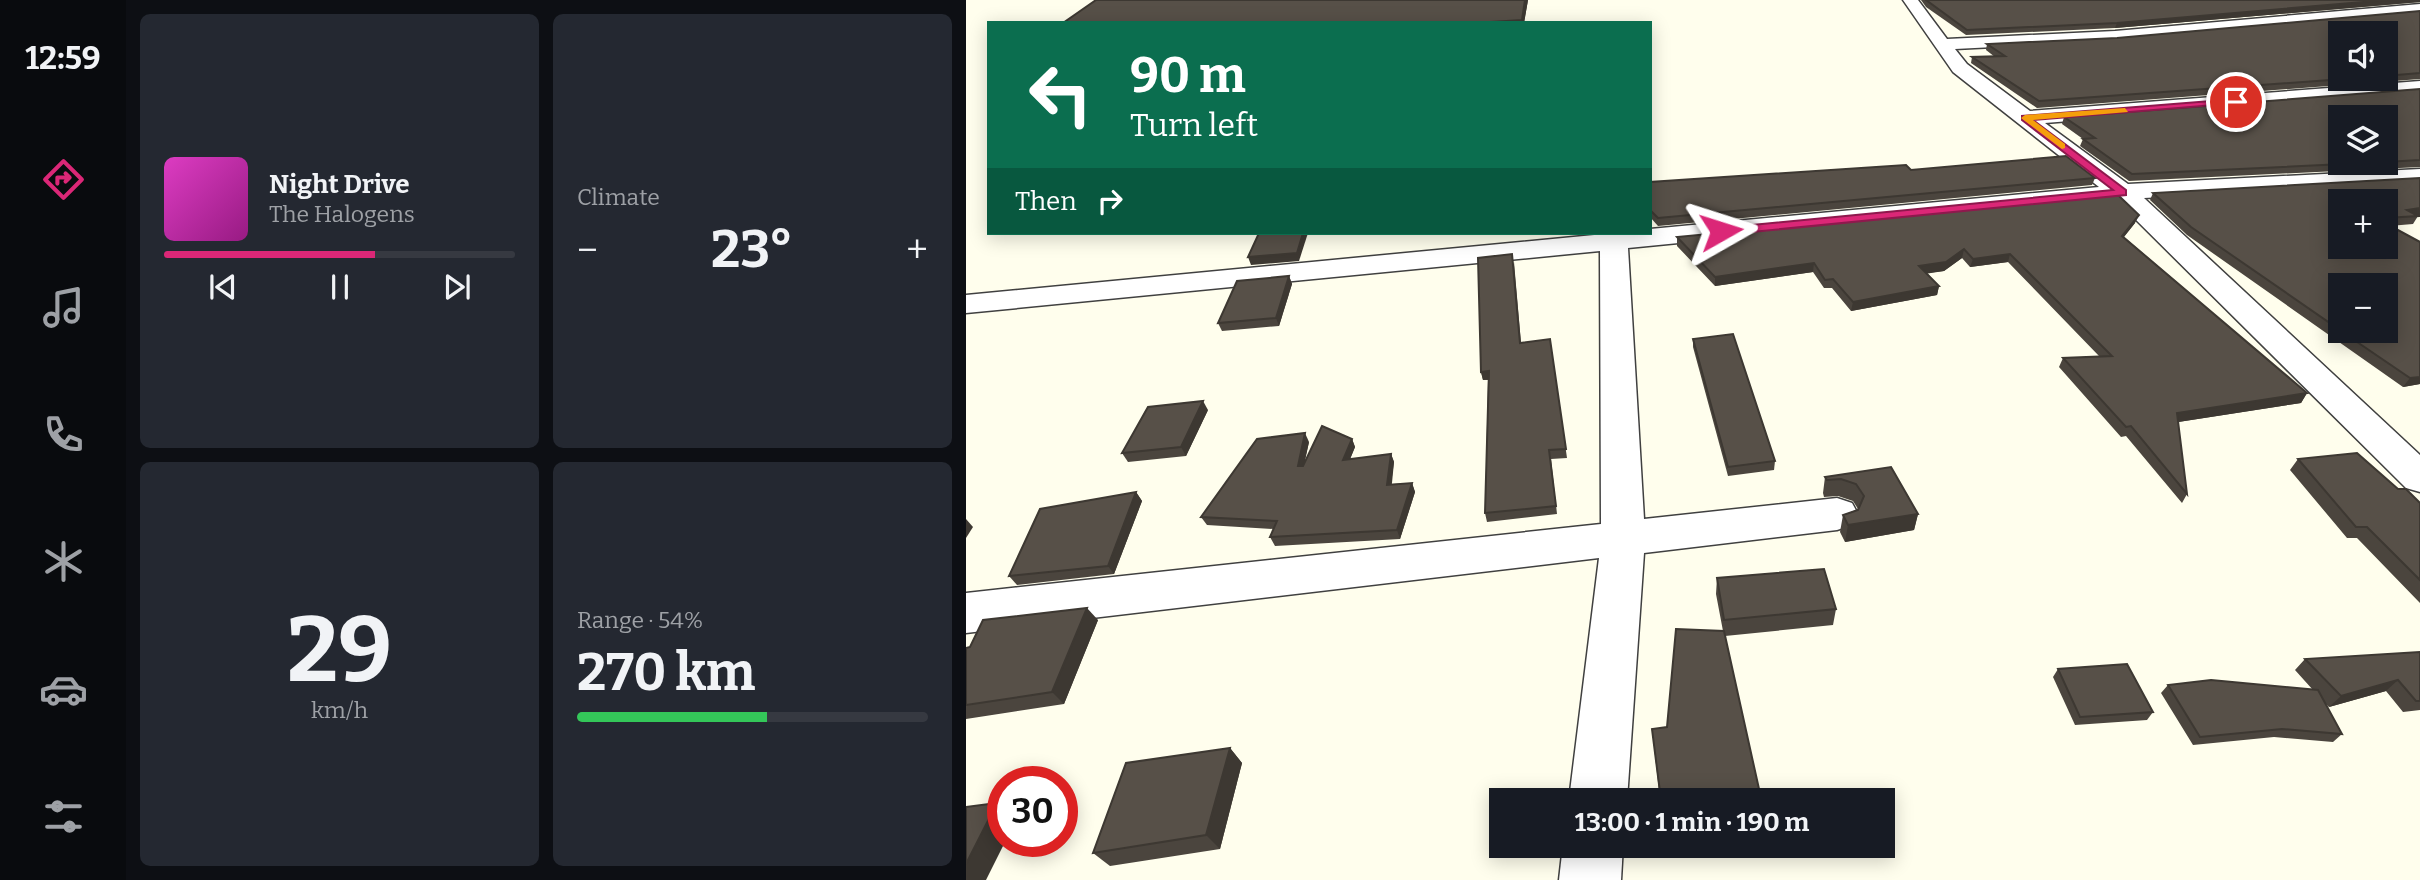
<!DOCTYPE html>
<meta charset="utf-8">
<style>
:root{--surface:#171b24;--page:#242831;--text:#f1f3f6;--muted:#9ea1a6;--line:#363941;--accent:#db2777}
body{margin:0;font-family:Bitter,serif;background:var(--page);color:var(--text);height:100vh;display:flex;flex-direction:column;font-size:26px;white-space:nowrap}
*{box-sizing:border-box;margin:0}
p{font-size:23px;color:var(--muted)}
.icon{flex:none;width:38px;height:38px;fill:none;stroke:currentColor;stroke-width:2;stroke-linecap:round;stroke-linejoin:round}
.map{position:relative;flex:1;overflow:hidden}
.drawer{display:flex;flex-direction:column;gap:14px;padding:14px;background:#0d0f14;width:840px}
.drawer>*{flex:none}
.banner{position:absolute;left:21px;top:21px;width:665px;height:214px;border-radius:0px;box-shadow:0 4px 18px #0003;background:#0b6e4f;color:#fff;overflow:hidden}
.tools{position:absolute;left:1362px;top:21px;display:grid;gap:14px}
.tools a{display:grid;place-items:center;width:70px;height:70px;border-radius:0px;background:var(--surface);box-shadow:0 4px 18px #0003;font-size:35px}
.speed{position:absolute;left:21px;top:766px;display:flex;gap:14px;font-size:35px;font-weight:700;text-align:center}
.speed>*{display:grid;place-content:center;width:91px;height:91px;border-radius:50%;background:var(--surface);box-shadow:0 4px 18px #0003;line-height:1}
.speed .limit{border:10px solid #d22;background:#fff;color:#111}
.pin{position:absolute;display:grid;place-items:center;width:60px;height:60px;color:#fff;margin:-30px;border:4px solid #fff;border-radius:50%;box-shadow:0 2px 7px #0007}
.me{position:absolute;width:77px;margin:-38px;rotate:84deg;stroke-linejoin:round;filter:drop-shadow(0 0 5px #0008)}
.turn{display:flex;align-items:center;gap:24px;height:147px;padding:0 28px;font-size:32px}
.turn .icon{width:91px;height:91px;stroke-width:2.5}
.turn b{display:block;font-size:49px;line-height:60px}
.then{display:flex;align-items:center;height:66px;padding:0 28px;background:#0003;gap:14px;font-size:26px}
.big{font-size:52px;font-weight:700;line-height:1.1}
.drawer .tile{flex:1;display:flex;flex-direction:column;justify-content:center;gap:10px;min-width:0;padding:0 24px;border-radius:10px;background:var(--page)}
.drawer .dial{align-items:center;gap:0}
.dial b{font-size:91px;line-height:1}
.song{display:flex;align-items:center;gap:21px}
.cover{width:84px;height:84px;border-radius:10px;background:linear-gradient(135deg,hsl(310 70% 55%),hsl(310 70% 35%))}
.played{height:7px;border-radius:4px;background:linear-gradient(90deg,var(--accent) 60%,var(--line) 60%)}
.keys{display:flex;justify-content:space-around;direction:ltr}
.heat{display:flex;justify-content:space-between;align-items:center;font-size:38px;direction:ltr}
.charge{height:10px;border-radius:5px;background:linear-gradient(90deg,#34c759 54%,var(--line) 0)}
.drawer .tiles{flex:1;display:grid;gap:14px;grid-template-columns:repeat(2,1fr)}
.trip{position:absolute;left:523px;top:788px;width:406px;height:70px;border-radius:0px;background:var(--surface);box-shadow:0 4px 18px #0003;font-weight:700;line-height:70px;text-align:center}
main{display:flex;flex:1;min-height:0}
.dock{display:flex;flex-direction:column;width:126px;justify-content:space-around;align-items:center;background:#090b0e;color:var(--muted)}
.dock .icon{width:49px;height:49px}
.dock .selected{color:var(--accent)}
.dock b{font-size:32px;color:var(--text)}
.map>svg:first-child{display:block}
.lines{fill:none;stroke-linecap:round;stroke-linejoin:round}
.minor-casing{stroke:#404040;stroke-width:3}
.minor{fill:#fff;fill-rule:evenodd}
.wall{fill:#4b453e;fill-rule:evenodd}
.shaded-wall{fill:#3d3832}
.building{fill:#575048;stroke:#3d3832;stroke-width:2}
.route{fill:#db2777;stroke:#8e194d;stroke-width:2}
.slow{fill:#f59e0b}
</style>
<main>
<nav class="dock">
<b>12:59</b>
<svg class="icon selected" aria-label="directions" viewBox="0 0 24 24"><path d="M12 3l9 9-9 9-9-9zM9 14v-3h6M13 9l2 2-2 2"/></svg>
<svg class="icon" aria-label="music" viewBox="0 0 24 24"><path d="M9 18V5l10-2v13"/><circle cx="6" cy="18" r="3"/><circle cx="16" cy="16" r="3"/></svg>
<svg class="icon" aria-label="phone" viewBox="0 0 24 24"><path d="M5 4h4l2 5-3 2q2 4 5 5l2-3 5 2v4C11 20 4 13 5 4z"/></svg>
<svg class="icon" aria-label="climate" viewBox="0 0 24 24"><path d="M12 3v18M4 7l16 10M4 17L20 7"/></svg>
<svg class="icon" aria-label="car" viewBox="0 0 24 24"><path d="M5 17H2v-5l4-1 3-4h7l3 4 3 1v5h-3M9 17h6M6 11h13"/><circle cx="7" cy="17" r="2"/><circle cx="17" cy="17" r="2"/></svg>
<svg class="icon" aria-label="filters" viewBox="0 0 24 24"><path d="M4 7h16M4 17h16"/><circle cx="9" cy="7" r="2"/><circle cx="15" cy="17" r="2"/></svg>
</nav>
<section class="drawer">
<div class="tiles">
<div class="tile">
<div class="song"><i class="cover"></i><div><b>Night Drive</b><p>The Halogens</p></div></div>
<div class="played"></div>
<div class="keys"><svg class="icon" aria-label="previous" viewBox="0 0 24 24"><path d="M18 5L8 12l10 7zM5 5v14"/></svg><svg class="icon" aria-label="pause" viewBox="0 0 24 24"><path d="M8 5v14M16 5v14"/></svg><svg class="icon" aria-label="next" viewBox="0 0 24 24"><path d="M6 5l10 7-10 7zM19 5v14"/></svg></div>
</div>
<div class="tile"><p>Climate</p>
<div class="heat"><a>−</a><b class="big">23°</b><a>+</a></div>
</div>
<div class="tile dial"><b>29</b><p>km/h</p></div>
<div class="tile"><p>Range · 54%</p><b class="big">270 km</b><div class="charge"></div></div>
</div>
</section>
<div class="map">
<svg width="1454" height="880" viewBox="0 0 1454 880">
<rect width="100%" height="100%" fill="#fffeed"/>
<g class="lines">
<defs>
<g id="minor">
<path d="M 937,0 L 952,0 L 981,39 L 1149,31 L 1454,4 L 1454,14 L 1149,41 L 989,49 L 1001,64 L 1064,111 L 1454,81 L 1454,93 L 1079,123 L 1162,184 L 1454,169 L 1454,183 L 1178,198 L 1454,455 L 1454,492 L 1440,488 L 1150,200 L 662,248 L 678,519 L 871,498 L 886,503 L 892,514 L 886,525 L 871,530 L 678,553 L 661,800 L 603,800 L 633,558 L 0,633 L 0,593 L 635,524 L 634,251 L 0,313 L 0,295 L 649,233 L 684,233 L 684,229 L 1133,187 L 987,72 Z"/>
<path d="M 597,845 L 657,845 L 655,880 L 593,880 Z"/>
</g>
</defs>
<use href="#minor" class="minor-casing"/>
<use href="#minor" class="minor"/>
</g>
<g class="wall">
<path d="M 130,0 L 562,0 L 558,23 L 97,23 Z"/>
<path d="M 955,0 L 1454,0 L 1454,2 L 1149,28 L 1000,35 L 960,7 Z"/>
<path d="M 1454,11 L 1454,79 L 1071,108 L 1005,63 L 1006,57 L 1029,57 L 1020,50 L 1021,44 L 1151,38 ZM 1419,33 L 1419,79 L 1374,79 Z"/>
<path d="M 1454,89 L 1454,167 L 1163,181 L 1114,146 L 1117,139 L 1096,124 L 1098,117 ZM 1419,117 L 1419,163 L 1374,163 Z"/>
<path d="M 945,170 L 1129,178 L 1126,185 L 692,226 L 684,217 L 684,182 Z"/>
<path d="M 1454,178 L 1454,216 L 1452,216 L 1447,224 L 1423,226 L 1454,242 L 1454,384 L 1437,387 L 1221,235 L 1184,200 L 1187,193 ZM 1374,201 L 1419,201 L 1419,247 L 1374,247 ZM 1374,285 L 1419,285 L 1419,331 L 1374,331 Z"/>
<path d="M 1169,223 L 1158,237 L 1341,393 L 1335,403 L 1212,422 L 1221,494 L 1216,503 L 1160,436 L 1155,437 L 1093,367 L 1097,358 L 1133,356 L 1042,262 L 1004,267 L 996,258 L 978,271 L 961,273 L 973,286 L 971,295 L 885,311 L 866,288 L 858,288 L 847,272 L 749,286 L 711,246 L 711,237 Z"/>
<path d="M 548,262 L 555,343 L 584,339 L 601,458 L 585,459 L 591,514 L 521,522 L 519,513 L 522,380 L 517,380 L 515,372 Z"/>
<path d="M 323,276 L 326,284 L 313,326 L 256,331 L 252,323 Z"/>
<path d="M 727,339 L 809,461 L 808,470 L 762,476 L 727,347 Z"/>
<path d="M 242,410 L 220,456 L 162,462 L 156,453 Z"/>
<path d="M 386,439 L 389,447 L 384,459 L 425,454 L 428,462 L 425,484 L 446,483 L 449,492 L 434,539 L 309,546 L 304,537 L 308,529 L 241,525 L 235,517 L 343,442 L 338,463 Z"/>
<path d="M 1332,459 L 1432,489 L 1454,503 L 1454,603 L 1391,538 L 1381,538 L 1324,470 Z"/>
<path d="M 925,467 L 952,514 L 948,530 L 879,542 L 874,532 L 877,515 L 892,509 L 887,501 L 872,496 L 858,497 L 857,493 L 859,477 Z"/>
<path d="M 170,492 L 176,501 L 148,574 L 51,585 L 43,576 Z"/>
<path d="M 751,578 L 870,609 L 867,625 L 759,636 L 795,800 L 694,800 L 686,729 L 701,727 L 757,631 L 750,594 Z"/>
<path d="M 132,620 L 98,704 L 0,719 L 0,648 Z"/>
<path d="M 1454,652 L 1454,710 L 1437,712 L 1420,691 L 1363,707 L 1358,702 L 1376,734 L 1367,742 L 1308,737 L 1227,745 L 1195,693 L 1202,685 L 1347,690 L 1329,670 L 1339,659 Z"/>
<path d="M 1092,669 L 1187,712 L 1181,720 L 1109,725 L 1087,677 Z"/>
<path d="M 264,748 L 276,763 L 254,849 L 144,866 L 127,853 Z"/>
</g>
<g class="shaded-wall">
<path d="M 559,0 L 562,0 L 558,23 L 556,23 Z"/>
<path d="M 1421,0 L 1454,0 L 1454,2 L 1149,28 L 1151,23 Z"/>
<path d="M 1454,208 L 1454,216 L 1436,217 L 1441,210 Z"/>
<path d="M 1173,215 L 1169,223 L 1152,244 L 1156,236 Z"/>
<path d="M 337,233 L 342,233 L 333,261 L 285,265 L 282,257 Z"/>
<path d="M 998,249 L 996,258 L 978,271 L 952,275 L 953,266 Z"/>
<path d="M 1044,254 L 1042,262 L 1004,267 L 1007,259 Z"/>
<path d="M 848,263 L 847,272 L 749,286 L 749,277 Z"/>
<path d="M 323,276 L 326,284 L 313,326 L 310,318 Z"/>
<path d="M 973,286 L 971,295 L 885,311 L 887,302 Z"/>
<path d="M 523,371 L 524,379 L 517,380 L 515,372 Z"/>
<path d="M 1454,377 L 1454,384 L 1437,387 L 1444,378 Z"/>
<path d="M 1341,393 L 1335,403 L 1206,423 L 1211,413 Z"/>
<path d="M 237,401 L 242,410 L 220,456 L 215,447 Z"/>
<path d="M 339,433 L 343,442 L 336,475 L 332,466 Z"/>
<path d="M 386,439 L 389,447 L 380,469 L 377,460 Z"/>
<path d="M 425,454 L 428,462 L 425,493 L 421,485 Z"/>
<path d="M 446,483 L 449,492 L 434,539 L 431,530 Z"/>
<path d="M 170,492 L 176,501 L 148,574 L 142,566 Z"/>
<path d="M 952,514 L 948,530 L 879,542 L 882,525 Z"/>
<path d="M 0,519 L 7,527 L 0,538 Z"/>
<path d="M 121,608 L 132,620 L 98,704 L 86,692 Z"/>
<path d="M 1432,680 L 1420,691 L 1363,707 L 1375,696 Z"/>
<path d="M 264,748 L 276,763 L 254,849 L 240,835 Z"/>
<path d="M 31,803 L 37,807 L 37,842 L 39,842 L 20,880 L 0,880 L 0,864 Z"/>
</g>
<g class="building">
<path d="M 130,0 L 559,0 L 556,20 L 509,23 L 97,23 Z"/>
<path d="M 960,0 L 1421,0 L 1151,23 L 1001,30 Z"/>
<path d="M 1454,11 L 1454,73 L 1419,76 L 1419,33 L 1374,33 L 1374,79 L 1378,79 L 1073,101 L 1006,57 L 1039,56 L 1021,44 L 1151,38 Z"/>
<path d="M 1454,89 L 1454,160 L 1419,162 L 1419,117 L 1374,117 L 1374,163 L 1399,163 L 1166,174 L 1117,139 L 1129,138 L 1098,117 Z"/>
<path d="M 1100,156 L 1129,178 L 692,218 L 684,210 L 684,182 L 940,165 L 945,170 Z"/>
<path d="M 1454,178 L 1454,208 L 1441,210 L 1452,216 L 1419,218 L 1419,201 L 1374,201 L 1374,247 L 1419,247 L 1419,223 L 1454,242 L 1454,377 L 1444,378 L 1375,331 L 1419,331 L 1419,285 L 1374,285 L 1374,330 L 1225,227 L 1187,193 Z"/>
<path d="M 1152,195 L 1173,215 L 1156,236 L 1341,393 L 1211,413 L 1221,494 L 1165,426 L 1160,427 L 1097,358 L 1146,356 L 1044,254 L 1007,259 L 998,249 L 980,262 L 953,266 L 973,286 L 887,302 L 867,279 L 859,280 L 848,263 L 749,277 L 711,237 Z"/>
<path d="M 293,233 L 337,233 L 331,253 L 282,257 Z"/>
<path d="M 546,254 L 554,343 L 584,339 L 600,449 L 583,450 L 590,506 L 519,513 L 523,371 L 515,372 L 512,258 Z"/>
<path d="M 323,276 L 310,318 L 252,323 L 271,281 Z"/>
<path d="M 767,334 L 809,461 L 762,467 L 727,339 Z"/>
<path d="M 237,401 L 215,447 L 156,453 L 182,407 Z"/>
<path d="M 356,426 L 386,439 L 377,460 L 425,454 L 421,485 L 446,483 L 431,530 L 304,537 L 311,521 L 235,517 L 291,439 L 339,433 L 332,466 L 337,466 Z"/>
<path d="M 1391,453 L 1432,489 L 1440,489 L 1454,503 L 1454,580 L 1401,527 L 1390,527 L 1332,459 Z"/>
<path d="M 925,467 L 952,514 L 882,525 L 877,515 L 892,510 L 898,496 L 890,484 L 875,479 L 861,480 L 859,477 Z"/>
<path d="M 170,492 L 142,566 L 43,576 L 74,509 Z"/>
<path d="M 858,569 L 870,609 L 758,620 L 751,578 Z"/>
<path d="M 121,608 L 86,692 L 0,705 L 0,648 L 4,647 L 17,620 Z"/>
<path d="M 710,629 L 758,631 L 795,798 L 784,800 L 695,800 L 686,729 L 701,727 Z"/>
<path d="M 1454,652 L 1454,701 L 1450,701 L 1432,680 L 1375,696 L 1339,659 Z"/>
<path d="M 1161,664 L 1187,712 L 1114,717 L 1092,669 Z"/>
<path d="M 1245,680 L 1352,690 L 1376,734 L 1316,729 L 1234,737 L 1202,685 Z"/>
<path d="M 264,748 L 240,835 L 127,853 L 160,763 Z"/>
<path d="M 31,803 L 0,864 L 0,807 Z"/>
</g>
<path class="route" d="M 1270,99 L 1273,103 L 1067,120 L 1160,190 L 1160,195 L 755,235 L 749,231 L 755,228 L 1147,190 L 1056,120 L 1056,116 Z"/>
<path class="slow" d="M 1159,108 L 1162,112 L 1067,120 L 1099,144 L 1099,148 L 1096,149 L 1055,118 L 1059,115 Z"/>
</svg>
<div class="tools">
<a><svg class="icon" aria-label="sound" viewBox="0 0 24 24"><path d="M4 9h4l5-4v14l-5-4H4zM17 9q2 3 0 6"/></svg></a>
<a><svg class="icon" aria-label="layers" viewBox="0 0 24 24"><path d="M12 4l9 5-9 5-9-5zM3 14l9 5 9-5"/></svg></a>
<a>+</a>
<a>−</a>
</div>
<div class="speed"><div class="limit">30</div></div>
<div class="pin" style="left:1270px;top:102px;background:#d93025"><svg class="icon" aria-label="arrive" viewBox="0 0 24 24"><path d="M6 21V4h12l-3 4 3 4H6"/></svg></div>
<svg class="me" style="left:755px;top:231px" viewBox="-20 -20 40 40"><path d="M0-17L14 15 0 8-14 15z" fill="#db2777" stroke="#fff" stroke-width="4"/></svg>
<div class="trip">13:00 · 1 min · 190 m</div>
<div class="banner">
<div class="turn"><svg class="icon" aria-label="left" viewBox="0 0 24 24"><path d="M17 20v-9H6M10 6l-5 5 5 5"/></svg><div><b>90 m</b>Turn left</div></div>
<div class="then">Then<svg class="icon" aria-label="right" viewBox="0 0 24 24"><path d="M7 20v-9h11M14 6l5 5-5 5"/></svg></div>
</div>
</div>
</main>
